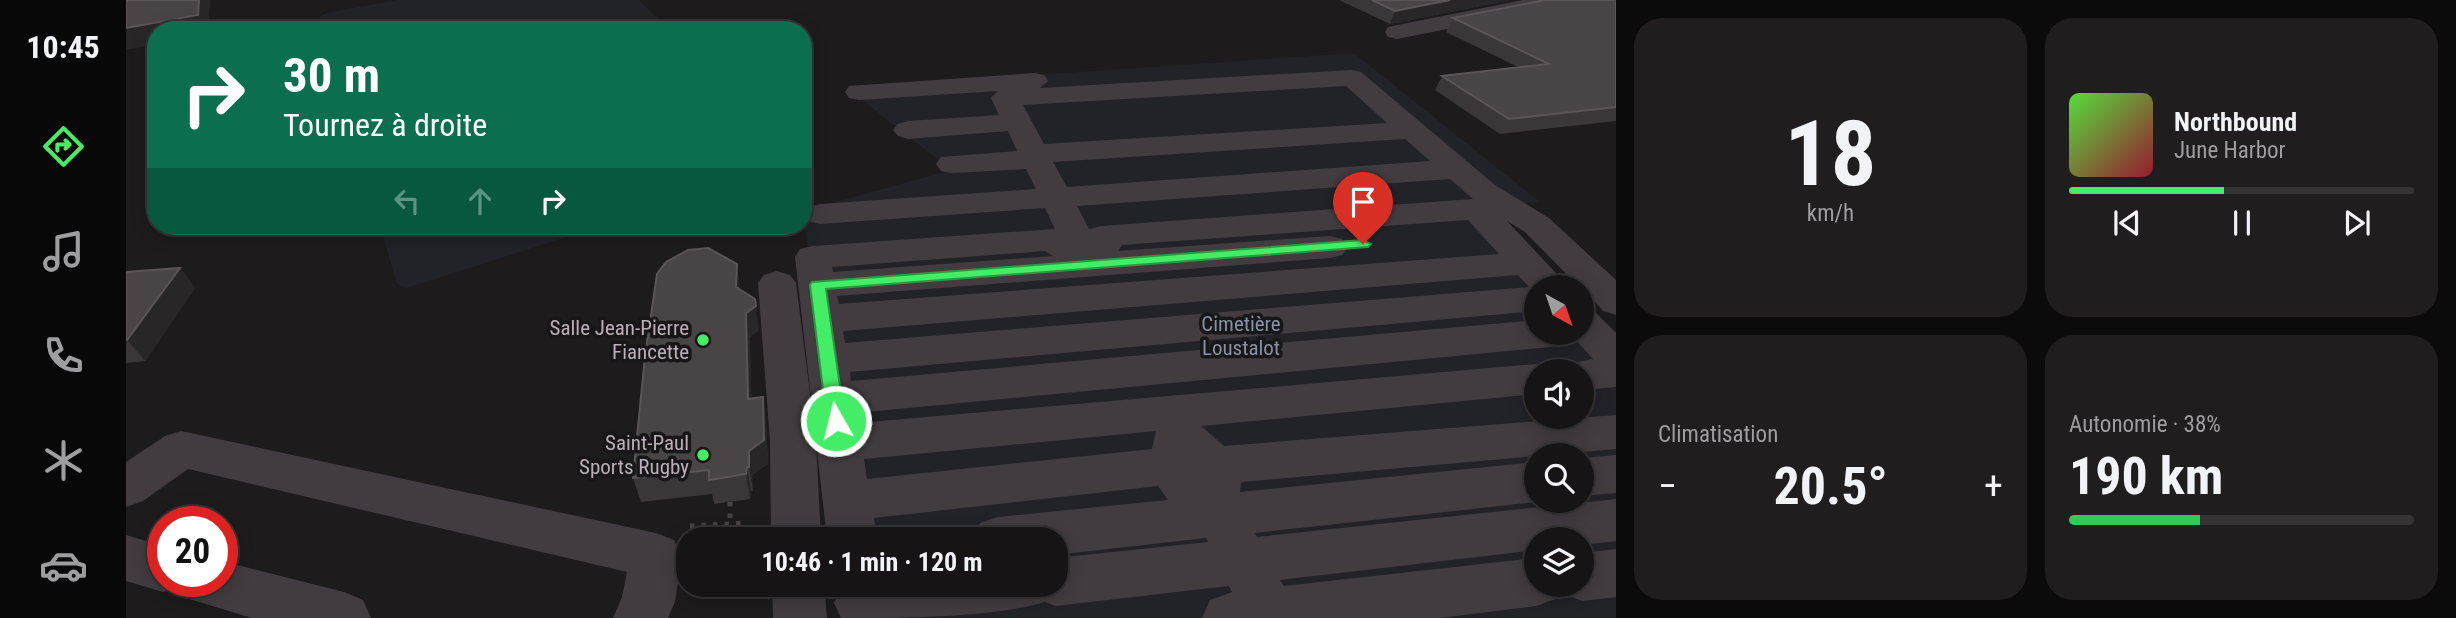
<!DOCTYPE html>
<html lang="fr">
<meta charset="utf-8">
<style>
:root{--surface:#161415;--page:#1f1d1e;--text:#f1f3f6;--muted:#9e9ea0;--line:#353334;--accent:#43ed65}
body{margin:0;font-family:"Roboto Condensed",sans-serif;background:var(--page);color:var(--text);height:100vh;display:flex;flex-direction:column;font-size:26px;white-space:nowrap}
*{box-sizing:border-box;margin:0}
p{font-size:23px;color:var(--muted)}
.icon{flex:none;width:38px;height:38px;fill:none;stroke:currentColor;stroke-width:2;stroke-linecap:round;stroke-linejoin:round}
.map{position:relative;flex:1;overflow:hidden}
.side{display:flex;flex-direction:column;gap:18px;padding:18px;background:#0c0b0c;width:840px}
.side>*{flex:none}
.banner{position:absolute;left:21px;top:21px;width:665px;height:214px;border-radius:28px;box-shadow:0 4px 18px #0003,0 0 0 2px var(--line);background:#0b6e4f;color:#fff;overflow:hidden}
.needle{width:46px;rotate:140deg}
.tools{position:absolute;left:1398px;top:275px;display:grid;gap:14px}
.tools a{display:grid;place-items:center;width:70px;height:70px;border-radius:50%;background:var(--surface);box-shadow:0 4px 18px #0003,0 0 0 2px var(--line);font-size:35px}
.speed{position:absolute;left:21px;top:506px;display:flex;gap:14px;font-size:35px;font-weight:700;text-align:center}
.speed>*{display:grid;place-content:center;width:91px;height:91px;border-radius:50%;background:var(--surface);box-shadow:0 4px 18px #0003,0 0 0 2px var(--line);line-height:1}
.speed .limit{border:10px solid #d22;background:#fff;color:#111}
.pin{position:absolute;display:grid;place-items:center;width:60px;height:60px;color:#fff;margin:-72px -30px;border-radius:50% 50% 50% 0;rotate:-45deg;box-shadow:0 0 7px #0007}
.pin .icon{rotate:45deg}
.me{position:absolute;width:77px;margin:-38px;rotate:352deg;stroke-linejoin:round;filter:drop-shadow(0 0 5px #0008)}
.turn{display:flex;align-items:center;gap:24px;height:147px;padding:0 21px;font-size:32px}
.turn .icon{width:91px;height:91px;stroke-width:2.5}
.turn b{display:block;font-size:49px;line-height:60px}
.lanes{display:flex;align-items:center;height:66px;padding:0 21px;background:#0003;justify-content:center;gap:35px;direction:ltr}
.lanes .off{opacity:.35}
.big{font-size:52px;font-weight:700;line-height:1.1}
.side .tile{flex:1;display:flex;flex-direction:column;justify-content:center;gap:10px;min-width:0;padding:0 24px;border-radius:28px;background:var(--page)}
.side .dial{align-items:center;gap:0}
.dial b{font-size:91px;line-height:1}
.song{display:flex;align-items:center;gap:21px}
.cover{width:84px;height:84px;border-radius:10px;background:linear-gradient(135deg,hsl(110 70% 55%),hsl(350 70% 35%))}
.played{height:7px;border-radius:4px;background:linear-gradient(90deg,var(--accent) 45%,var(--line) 45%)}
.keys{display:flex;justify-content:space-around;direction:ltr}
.heat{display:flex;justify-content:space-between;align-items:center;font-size:38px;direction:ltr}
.charge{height:10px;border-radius:5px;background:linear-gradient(90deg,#34c759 38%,var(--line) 0)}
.side .tiles{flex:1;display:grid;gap:18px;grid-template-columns:repeat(2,1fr)}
.trip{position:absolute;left:550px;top:527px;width:392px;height:70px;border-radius:28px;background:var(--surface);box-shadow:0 4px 18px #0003,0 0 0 2px var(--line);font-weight:700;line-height:70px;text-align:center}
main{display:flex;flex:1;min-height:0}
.tabs{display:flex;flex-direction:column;width:126px;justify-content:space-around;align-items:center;background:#090808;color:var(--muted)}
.tabs .icon{width:49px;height:49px}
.tabs .current{color:var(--accent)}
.tabs b{font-size:32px;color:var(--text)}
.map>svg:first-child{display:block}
.green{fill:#212328;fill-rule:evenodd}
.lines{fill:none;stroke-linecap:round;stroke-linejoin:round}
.path{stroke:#494247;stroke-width:5;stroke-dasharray:4.5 7;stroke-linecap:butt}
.minor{fill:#423c40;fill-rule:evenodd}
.wall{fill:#3b3739}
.shaded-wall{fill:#292627}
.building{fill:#494446;stroke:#5b5458;stroke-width:2}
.route{fill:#43ed65;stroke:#2c9a42;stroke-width:2}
.poi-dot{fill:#43ed65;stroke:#181617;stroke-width:2.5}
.labels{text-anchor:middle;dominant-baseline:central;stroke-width:7;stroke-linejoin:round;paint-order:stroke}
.park-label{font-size:21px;fill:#8693a6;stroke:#181617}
.poi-label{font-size:21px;fill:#bcaeb9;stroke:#181617;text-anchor:end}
</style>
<main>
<nav class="tabs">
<b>10:45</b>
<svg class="icon current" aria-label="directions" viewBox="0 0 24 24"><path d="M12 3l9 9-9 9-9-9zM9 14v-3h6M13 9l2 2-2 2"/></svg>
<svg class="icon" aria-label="music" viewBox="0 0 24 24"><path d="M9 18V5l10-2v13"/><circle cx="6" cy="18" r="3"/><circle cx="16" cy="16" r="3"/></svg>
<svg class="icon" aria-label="phone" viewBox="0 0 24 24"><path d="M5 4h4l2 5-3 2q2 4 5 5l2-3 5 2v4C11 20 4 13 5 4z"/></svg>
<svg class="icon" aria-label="climate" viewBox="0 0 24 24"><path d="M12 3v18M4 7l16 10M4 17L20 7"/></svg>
<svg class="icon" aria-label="car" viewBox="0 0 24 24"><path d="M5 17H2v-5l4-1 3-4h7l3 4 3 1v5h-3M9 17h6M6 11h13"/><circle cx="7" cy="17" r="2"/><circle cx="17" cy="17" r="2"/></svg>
</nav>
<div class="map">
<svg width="1490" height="618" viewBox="0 0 1490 618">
<rect width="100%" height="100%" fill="#1d1b1c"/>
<g class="green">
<path d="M 271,0 L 513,0 L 544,30 L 197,30 L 193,17 L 200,13 Z"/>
<path d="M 1228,53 L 1414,202 L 1356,204 L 1410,287 L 1410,332 L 1456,332 L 1490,350 L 1490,618 L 729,618 L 725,585 L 929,584 L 929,539 L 719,539 L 677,211 L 825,170 L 721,88 ZM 1410,371 L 1456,371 L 1456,416 L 1410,416 ZM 1410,455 L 1456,455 L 1456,500 L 1410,500 ZM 1410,539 L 1456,539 L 1456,584 L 1410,584 Z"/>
<path d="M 254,226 L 475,226 L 281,288 L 271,284 Z"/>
</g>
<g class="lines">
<g class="path">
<path d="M 604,502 L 604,526"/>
<path d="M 564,526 L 621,523"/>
</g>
<g class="minor">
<path d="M 1397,0 L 1442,0 L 1439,5 L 1431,7 L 1271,39 L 1262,37 L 1259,32 L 1262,27 L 1271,25 Z"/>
<path d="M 1226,70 L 1235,72 L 1369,185 L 1423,218 L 1490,280 L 1490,315 L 1477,311 L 1456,287 L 1453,287 L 1399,232 L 1381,221 L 1443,287 L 1410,287 L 1410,311 L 724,372 L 725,381 L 1410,320 L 1410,332 L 1456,332 L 1456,309 L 1470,313 L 1490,333 L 1490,387 L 1456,390 L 1456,371 L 1437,371 L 1441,364 L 1467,359 L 1450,340 L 1435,346 L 730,413 L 732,423 L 1410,364 L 1427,371 L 1410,371 L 1410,394 L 1075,426 L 1098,446 L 1490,415 L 1490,449 L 1115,482 L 1114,492 L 1410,462 L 1410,500 L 1413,500 L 1410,502 L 1129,533 L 1131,537 L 1490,499 L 1490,541 L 1456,545 L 1456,539 L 1410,539 L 1410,550 L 1154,580 L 1158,586 L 1410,558 L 1410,584 L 1456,584 L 1456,553 L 1490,549 L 1490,597 L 1456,601 L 1438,594 L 1434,587 L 1429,599 L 1410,606 L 1313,618 L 1076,618 L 1084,600 L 1106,592 L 1103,586 L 929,606 L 919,602 C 864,618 775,618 715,618 L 708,603 L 718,584 L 929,584 L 929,558 L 1082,542 L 1080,538 L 929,555 L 929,539 L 847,539 L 854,523 L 872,517 L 1042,500 L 1032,486 L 748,518 L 751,539 L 701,539 L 669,257 L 674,249 L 687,246 L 929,229 L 919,208 L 694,224 L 682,221 L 677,214 L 682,207 L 694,204 L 910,189 L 900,169 L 826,173 L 815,171 L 810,164 L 815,157 L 891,151 L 882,131 L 782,139 L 772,136 L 767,130 L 772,124 L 782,121 L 873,115 L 865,98 L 872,91 L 733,100 L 723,98 L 719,92 L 723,86 L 909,73 L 918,75 L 922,81 L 914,88 ZM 1220,86 L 1261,123 L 918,144 L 897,105 ZM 1279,139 L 1304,161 L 941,187 L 927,162 ZM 1324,179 L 1347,199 L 975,226 L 963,229 L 951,206 ZM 1342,220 L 1373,254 L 713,304 L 711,296 L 1204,258 L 1216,255 L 1222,247 L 1216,239 L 1204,236 L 992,251 L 996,245 ZM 919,251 L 927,256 L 707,272 L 706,267 ZM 1392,275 L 1403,287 L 719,343 L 717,331 ZM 1030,431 L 1026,449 L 741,479 L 738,459 Z"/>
<path d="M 651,271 L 664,275 L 670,283 L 690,441 L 695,539 L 645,539 L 644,441 L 632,283 L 638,275 Z"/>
<path d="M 55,431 L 530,533 L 548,540 L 556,556 L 549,602 L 542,618 L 487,618 L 496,597 L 501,572 L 62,469 L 17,501 L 0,507 L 0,462 L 39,436 Z"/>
<path d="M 1490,455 L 1490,493 L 1456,496 L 1456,458 Z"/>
<path d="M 0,535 L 37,546 L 37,581 L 96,581 L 96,561 L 218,592 L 237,600 L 245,618 L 126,618 L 60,598 L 55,586 L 37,592 L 0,581 Z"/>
<path d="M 646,584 L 698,584 L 701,618 L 647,618 Z"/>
</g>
</g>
<g class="wall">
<path d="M 1213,0 L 1384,0 L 1264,24 Z"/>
<path d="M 1490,0 L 1490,121 L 1374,134 L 1309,90 L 1316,76 L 1392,67 L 1320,32 L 1327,18 Z"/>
<path d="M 54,268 L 69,288 L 19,361 L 0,363 L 0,272 Z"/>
<path d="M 614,289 L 633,330 L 624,337 L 625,399 L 637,397 L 640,422 L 642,464 L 626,475 L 627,491 L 625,491 L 624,499 L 588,504 L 586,494 L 515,502 L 507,478 Z"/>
</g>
<g class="shaded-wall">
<path d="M 73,0 L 84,0 L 82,30 L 30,30 L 30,44 L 0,50 L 0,28 Z"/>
<path d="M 1324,0 L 1384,0 L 1264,24 L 1269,11 Z"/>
<path d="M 611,264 L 614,288 L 614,311 L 610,287 Z"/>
<path d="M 54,268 L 69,288 L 19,361 L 1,340 Z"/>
<path d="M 629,299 L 633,330 L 624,337 L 626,424 L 622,399 L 620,313 Z"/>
<path d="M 637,397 L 640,422 L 642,464 L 626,475 L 627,491 L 623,467 L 623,451 Z"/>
<path d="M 621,467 L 625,491 L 624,499 L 620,474 Z"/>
</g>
<g class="building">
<path d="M 3,0 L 73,0 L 72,15 L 0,28 L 0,1 Z"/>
<path d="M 1246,0 L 1324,0 L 1269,11 Z"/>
<path d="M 1419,0 L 1490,0 L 1490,107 L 1383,119 L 1316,76 L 1423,64 L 1327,18 Z"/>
<path d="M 582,248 L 611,264 L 610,287 L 629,299 L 630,306 L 620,313 L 622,399 L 637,397 L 638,440 L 623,451 L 623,467 L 621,467 L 620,474 L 583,480 L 583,470 L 507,478 L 519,356 L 531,274 L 540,262 L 562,250 Z"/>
<path d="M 54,268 L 1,340 L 0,340 L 0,272 Z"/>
</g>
<path class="route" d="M 1237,240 L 1245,244 L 1242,247 L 700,289 L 719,421 L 716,426 L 703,426 L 701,421 L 684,285 L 686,282 Z"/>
<g class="poi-dot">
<circle cx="577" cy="340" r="7"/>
<circle cx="577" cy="455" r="7"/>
</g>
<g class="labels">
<g class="park-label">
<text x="1115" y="324">Cimetière<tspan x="1115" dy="24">Loustalot</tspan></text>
</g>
<g class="poi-label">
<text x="563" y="328">Salle Jean-Pierre<tspan x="563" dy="24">Fiancette</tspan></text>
<text x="563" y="443">Saint-Paul<tspan x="563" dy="24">Sports Rugby</tspan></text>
</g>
</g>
</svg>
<div class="tools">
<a><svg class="needle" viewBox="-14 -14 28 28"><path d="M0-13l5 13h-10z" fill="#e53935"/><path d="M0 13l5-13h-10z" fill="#9e9ea0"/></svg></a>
<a><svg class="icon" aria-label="sound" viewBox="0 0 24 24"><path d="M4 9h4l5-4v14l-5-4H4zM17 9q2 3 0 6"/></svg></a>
<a><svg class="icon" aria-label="search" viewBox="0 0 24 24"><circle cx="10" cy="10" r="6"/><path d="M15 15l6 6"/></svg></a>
<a><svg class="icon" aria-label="layers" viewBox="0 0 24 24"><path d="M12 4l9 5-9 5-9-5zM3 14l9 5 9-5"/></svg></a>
</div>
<div class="speed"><div class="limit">20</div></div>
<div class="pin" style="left:1237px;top:244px;background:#d93025"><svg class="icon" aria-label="arrive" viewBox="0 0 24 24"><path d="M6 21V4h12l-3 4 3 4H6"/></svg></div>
<svg class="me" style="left:710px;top:421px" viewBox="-20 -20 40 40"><circle r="17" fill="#43ed65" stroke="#fff" stroke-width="3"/><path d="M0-11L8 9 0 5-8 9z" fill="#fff"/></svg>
<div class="trip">10:46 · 1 min · 120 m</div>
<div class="banner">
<div class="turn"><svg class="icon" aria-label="right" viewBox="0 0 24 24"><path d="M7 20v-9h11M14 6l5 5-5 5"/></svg><div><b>30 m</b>Tournez à droite</div></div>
<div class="lanes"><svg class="icon off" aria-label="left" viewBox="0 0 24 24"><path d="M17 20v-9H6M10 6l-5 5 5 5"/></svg><svg class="icon off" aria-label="ahead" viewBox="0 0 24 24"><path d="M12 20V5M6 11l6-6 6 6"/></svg><svg class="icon" aria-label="right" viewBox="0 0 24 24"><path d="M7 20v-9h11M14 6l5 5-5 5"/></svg></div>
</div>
</div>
<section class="side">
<div class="tiles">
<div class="tile dial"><b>18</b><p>km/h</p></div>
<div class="tile">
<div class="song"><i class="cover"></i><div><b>Northbound</b><p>June Harbor</p></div></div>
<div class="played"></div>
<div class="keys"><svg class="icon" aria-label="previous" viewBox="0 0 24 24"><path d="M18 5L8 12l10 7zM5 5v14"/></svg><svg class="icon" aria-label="pause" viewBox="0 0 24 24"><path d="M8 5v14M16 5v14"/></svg><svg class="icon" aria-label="next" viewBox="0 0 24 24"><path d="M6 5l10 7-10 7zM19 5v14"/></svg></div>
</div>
<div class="tile"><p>Climatisation</p>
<div class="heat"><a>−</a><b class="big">20.5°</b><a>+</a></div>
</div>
<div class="tile"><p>Autonomie · 38%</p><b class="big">190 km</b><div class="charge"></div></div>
</div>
</section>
</main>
